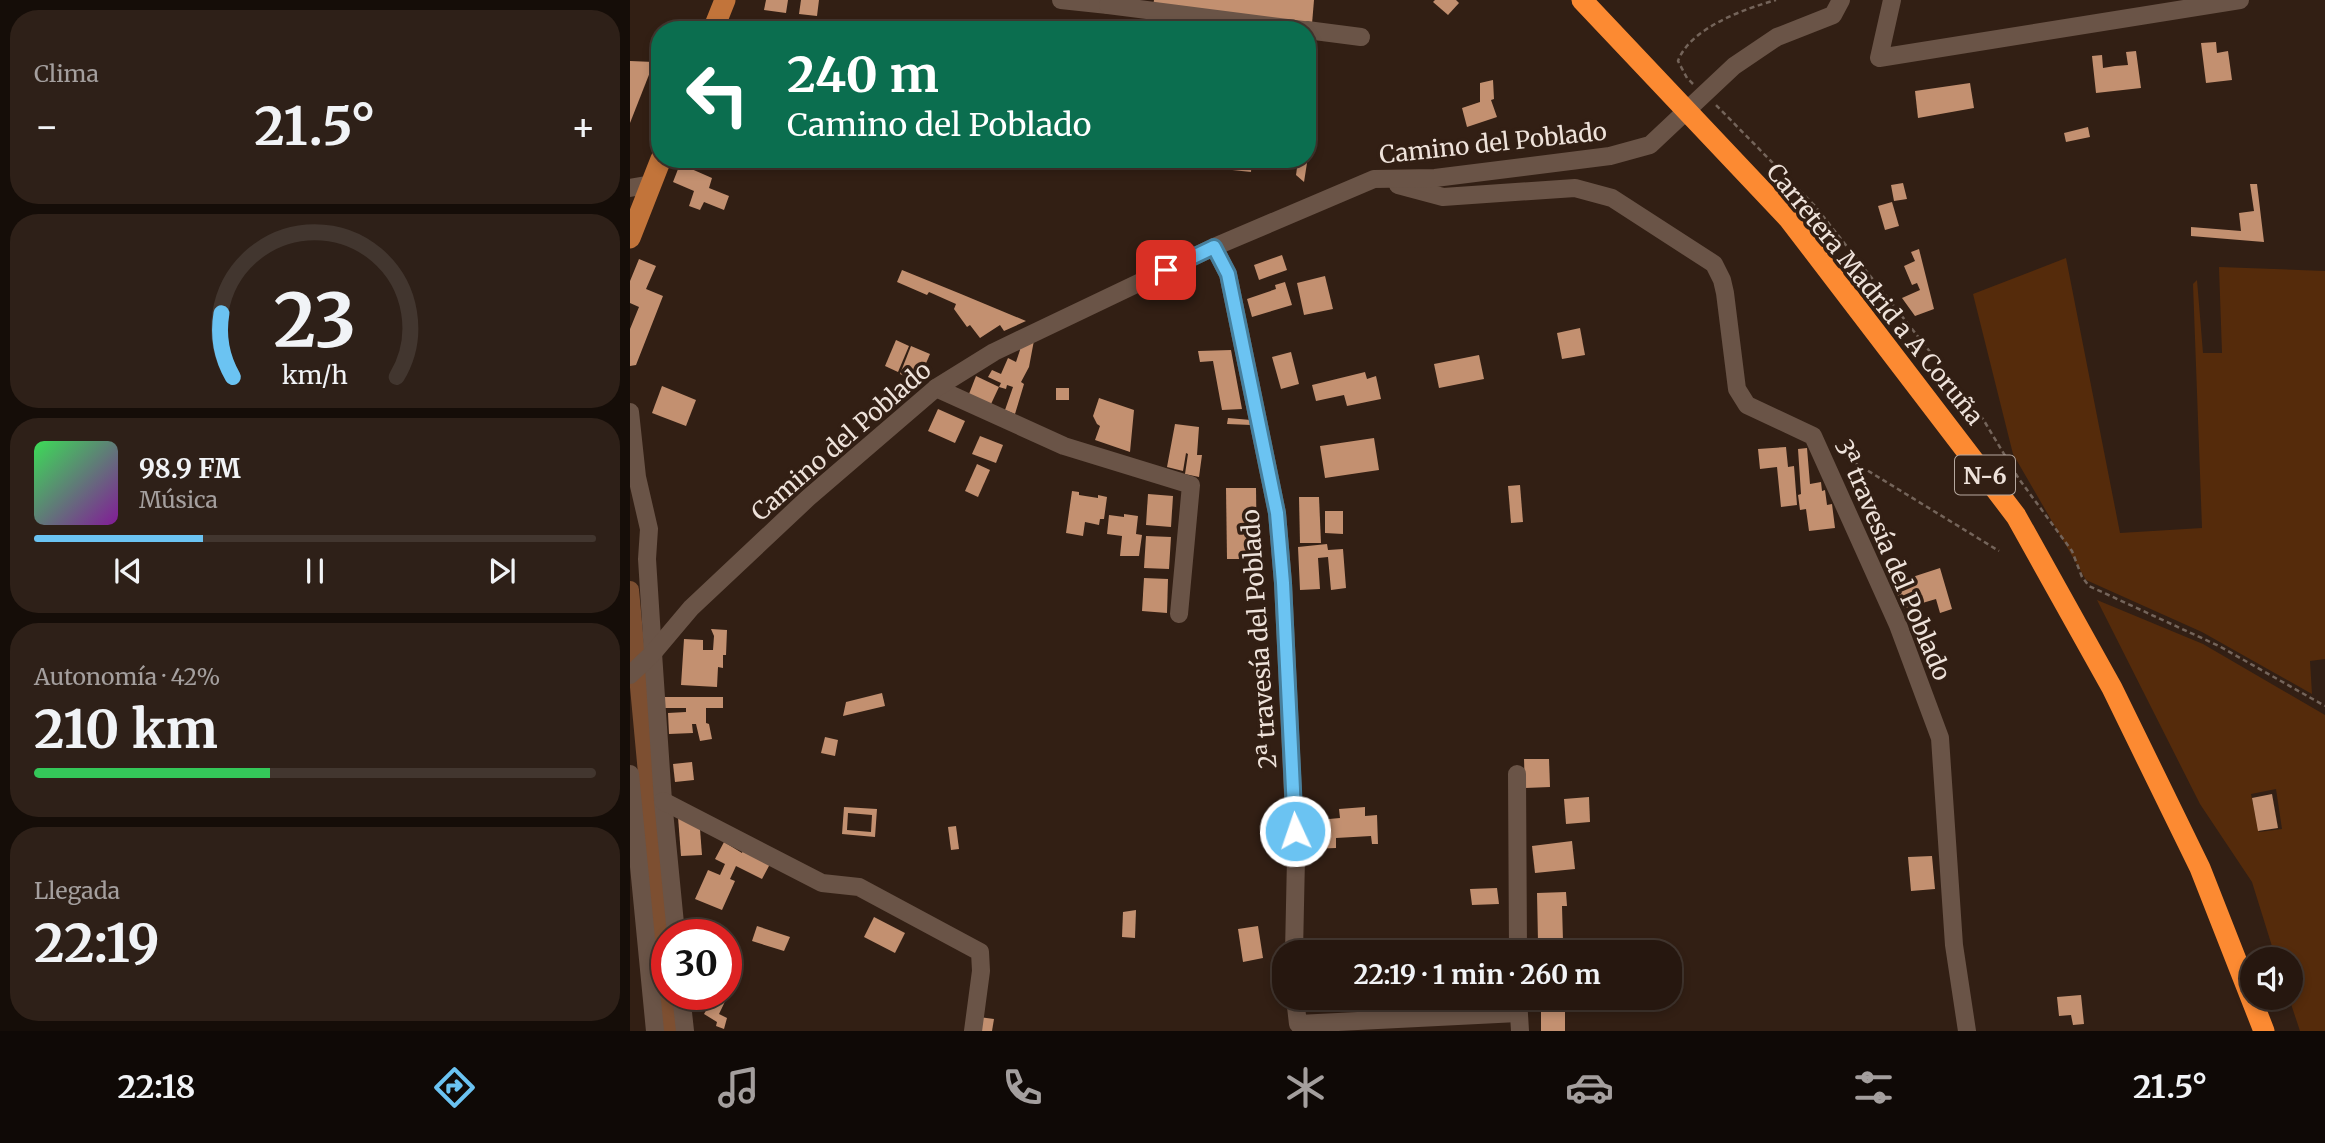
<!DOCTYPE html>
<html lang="es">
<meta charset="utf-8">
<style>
:root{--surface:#26170f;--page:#2e2018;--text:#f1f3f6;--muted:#a49f9e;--line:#42362f;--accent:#6bc3f2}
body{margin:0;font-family:Merriweather,serif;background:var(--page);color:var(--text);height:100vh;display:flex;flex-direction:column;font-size:26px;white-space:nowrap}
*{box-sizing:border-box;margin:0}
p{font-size:23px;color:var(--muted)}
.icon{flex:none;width:38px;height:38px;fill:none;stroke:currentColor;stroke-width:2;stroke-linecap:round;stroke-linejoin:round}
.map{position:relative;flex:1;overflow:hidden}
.drawer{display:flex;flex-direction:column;gap:10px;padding:10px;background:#150d08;width:630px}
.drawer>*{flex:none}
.banner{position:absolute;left:21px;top:21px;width:665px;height:147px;border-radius:28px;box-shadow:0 4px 10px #0003,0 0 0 2px var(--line);background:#0b6e4f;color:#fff;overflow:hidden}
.controls{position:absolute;left:1610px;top:947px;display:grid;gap:14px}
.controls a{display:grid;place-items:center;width:63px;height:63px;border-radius:50%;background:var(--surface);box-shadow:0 4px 10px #0003,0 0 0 2px var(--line);font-size:35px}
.speed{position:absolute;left:21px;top:919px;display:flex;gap:14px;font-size:35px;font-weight:700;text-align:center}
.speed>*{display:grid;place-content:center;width:91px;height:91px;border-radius:50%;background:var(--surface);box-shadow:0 4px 10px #0003,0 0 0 2px var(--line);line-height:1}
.speed .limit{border:10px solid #d22;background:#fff;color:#111}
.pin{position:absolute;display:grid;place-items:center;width:60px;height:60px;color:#fff;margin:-30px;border-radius:14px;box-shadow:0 4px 10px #0006}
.me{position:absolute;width:77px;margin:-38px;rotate:357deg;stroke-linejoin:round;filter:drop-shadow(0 0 5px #0008)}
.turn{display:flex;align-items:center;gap:24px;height:147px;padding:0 21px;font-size:32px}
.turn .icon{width:91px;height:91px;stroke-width:2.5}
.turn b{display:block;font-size:49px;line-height:60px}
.big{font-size:52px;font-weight:700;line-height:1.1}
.drawer .card{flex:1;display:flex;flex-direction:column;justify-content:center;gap:10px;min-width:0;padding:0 24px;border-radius:28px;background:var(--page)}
.drawer .dial{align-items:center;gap:0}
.dial svg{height:182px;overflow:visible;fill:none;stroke:var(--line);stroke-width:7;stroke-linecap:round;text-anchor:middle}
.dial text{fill:var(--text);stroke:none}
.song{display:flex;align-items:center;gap:21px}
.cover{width:84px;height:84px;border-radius:10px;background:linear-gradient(135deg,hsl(130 70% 55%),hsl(290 70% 35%))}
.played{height:7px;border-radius:4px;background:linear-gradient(90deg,var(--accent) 30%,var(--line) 30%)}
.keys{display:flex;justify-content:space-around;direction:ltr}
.heat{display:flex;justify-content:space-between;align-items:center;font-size:38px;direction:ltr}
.charge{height:10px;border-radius:5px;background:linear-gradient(90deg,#34c759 42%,var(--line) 0)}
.trip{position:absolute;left:642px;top:940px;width:410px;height:70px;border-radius:28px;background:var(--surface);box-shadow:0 4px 10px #0003,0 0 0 2px var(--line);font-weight:700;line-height:70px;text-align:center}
.tabs{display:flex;height:112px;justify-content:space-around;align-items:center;background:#0f0906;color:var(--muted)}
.tabs .icon{width:49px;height:49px}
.tabs .current{color:var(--accent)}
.tabs b{font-size:32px;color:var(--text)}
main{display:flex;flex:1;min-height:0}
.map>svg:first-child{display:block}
.green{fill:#552b0b;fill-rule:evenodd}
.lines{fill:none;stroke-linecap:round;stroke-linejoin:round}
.canal{stroke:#7d4f31;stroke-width:18}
.building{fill:#c39070;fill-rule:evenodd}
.path{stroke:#74645a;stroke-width:2.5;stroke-dasharray:5 3.5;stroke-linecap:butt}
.minor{stroke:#6a5447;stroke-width:18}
.major{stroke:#c2743a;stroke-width:21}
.highway{stroke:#fc8a32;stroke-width:21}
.route-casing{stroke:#467f9d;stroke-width:18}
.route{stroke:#6bc3f2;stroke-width:12}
.labels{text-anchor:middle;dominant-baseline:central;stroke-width:7;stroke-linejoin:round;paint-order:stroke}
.shield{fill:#321f14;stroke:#b6a89f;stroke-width:2}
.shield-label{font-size:23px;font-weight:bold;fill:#eee2da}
.street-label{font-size:24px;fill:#eee2da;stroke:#321f14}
</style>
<main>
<section class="drawer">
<div class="card"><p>Clima</p>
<div class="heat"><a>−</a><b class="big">21.5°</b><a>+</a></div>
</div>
<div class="card dial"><svg viewBox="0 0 100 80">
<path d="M14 69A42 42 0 1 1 86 69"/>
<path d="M14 69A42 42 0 0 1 9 41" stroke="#6bc3f2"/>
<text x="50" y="56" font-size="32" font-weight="700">23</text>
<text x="50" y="72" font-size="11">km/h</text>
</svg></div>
<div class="card">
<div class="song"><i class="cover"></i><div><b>98.9 FM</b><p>Música</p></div></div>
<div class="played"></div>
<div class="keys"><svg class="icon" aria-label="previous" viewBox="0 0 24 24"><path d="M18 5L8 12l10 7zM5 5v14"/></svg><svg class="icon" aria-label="pause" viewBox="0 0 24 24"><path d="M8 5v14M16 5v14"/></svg><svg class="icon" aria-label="next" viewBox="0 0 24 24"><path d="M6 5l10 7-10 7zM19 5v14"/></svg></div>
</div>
<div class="card"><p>Autonomía · 42%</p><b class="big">210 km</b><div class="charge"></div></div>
<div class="card"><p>Llegada</p><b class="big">22:19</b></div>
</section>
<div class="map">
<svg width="1695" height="1031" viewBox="0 0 1695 1031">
<rect width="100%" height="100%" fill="#321f14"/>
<g class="green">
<path d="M 1436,258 L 1490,533 L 1572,528 L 1563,284 L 1567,280 L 1573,353 L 1592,353 L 1589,267 L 1695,271 L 1695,659 L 1680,661 L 1682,694 L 1572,632 L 1456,580 L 1383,454 L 1343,294 Z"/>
<path d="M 1467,600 L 1573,644 L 1695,715 L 1695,1031 L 1670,1031 L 1659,998 L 1661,998 L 1661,959 L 1646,959 L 1622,882 L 1570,804 ZM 1646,789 L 1652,829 L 1629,832 L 1621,794 Z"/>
</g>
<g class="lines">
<g class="canal">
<path d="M 0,590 L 37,989"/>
<path d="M 37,994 L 41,1031"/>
</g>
</g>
<g class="building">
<path d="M 136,0 L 158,0 L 156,13 L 134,10 Z"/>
<path d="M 171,0 L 189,0 L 187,16 L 169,14 Z"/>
<path d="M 524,0 L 684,0 L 682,24 L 523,6 Z"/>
<path d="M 805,0 L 826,0 L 829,3 L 818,15 L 803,2 Z"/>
<path d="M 1586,42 L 1587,53 L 1598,51 L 1602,80 L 1576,83 L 1571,43 Z"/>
<path d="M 1506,51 L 1511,88 L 1466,93 L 1462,56 L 1472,55 L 1473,68 L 1485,66 L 1498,65 L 1496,52 Z"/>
<path d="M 0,61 L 24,62 L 0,123 Z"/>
<path d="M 863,80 L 864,99 L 861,100 L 867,117 L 837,127 L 832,108 L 850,102 L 850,83 Z"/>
<path d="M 1340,83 L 1344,108 L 1288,118 L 1285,91 Z"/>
<path d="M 1458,127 L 1460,137 L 1436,142 L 1434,133 Z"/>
<path d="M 595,159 L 622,159 L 621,172 L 593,169 Z"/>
<path d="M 668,161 L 677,163 L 674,182 L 666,175 Z"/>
<path d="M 50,164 L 82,178 L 79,188 L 99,196 L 94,210 L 74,202 L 70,210 L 59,206 L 64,191 L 43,182 Z"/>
<path d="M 1273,183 L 1277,199 L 1264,201 L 1261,185 Z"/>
<path d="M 1620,184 L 1627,184 L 1634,242 L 1561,236 L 1561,227 L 1611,231 L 1609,213 L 1624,211 Z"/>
<path d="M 1262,202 L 1269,226 L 1255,230 L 1248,206 Z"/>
<path d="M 1289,249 L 1304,309 L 1285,316 L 1272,298 L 1290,290 L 1287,283 L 1282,285 L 1274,266 L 1285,261 L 1281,252 Z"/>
<path d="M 652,255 L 657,270 L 629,280 L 624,265 Z"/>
<path d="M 9,259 L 26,266 L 16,289 L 33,296 L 6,365 L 0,366 L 0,329 L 9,307 L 0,303 L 0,281 Z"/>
<path d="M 272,270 L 331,294 L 396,321 L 374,331 L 370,325 L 350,338 L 340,325 L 337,327 L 324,309 L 326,304 L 299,292 L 297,295 L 267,282 Z"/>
<path d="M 695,276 L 703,309 L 674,315 L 667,283 Z"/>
<path d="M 655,282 L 662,305 L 622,317 L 617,299 L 646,289 L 645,285 Z"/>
<path d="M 950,328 L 955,355 L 932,359 L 927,333 Z"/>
<path d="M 405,335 L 399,367 L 391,382 L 394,384 L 385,414 L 375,410 L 383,387 L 377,385 L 376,389 L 369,387 L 371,383 L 358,377 L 362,370 L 371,374 L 378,358 L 386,362 L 390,350 L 389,344 Z"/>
<path d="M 266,340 L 279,346 L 268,372 L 255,366 Z"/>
<path d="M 281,346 L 300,354 L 288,382 L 270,374 Z"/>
<path d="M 601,350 L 612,409 L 592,410 L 583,361 L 570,362 L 568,351 Z"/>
<path d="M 661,352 L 669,384 L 651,389 L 642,357 Z"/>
<path d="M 849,355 L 854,379 L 809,388 L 804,364 Z"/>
<path d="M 735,372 L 737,379 L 746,376 L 751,399 L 717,406 L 714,395 L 686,401 L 682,385 Z"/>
<path d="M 346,376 L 369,387 L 361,404 L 339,394 Z"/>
<path d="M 32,386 L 66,400 L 56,426 L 22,413 Z"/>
<rect x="426" y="388" width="13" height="12"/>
<path d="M 469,398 L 504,410 L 500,452 L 465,440 L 470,426 L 467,424 L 463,416 Z"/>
<path d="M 308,409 L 335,421 L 325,443 L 298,431 Z"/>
<path d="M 598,418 L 621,420 L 621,425 L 597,424 Z"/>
<path d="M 545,424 L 569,427 L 567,455 L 572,455 L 569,477 L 555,474 L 558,454 L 556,453 L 553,471 L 537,467 Z"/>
<path d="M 350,436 L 373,445 L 366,463 L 342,454 Z"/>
<path d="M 744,438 L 749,470 L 695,478 L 690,446 Z"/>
<path d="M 1156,447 L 1158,467 L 1164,466 L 1167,505 L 1151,507 L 1147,467 L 1130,469 L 1128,449 Z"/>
<path d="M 1177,448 L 1180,484 L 1191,482 L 1192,491 L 1195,490 L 1197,505 L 1202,504 L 1205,528 L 1179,531 L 1176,509 L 1170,510 L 1168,495 L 1171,494 L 1168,449 Z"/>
<path d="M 347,464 L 360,470 L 348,497 L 335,491 Z"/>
<path d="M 890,485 L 893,522 L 881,523 L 878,486 Z"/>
<path d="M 596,488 L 626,488 L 627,559 L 597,559 Z"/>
<path d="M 442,491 L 449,492 L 449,495 L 468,498 L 468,495 L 477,497 L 474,519 L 470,519 L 469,525 L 455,522 L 453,536 L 436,533 Z"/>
<path d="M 518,494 L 543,496 L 541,527 L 516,525 Z"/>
<path d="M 669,497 L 689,497 L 691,543 L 670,543 Z"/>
<path d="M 695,511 L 713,511 L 713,534 L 695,533 Z"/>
<path d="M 494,514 L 508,516 L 506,534 L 512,535 L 509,556 L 490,556 L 492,536 L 477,534 L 479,515 L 494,517 Z"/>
<path d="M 516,536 L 541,537 L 539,569 L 514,568 Z"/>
<path d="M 697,544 L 698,550 L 713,549 L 716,588 L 701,590 L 698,557 L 688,558 L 690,589 L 670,590 L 668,547 Z"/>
<path d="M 1310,568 L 1322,609 L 1310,613 L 1306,599 L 1272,609 L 1264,583 Z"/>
<path d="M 514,578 L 538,579 L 537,613 L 512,611 Z"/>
<path d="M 81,629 L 97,630 L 96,655 L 93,655 L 93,668 L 88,667 L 87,687 L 51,685 L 54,639 L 73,640 L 73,650 L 83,650 L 84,636 Z"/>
<path d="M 252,693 L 255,706 L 213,716 L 216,702 Z"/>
<path d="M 33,697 L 93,697 L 93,708 L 76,708 L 76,723 L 79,724 L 82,739 L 70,741 L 66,724 L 62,724 L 63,733 L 39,734 L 38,713 L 56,712 L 56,708 L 33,708 Z"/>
<path d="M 195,737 L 208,740 L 205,756 L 191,753 Z"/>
<path d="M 894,759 L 919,759 L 920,787 L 895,788 Z"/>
<path d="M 62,762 L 64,780 L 45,782 L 43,764 Z"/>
<path d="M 1642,794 L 1648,828 L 1628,831 L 1622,798 Z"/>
<path d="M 959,797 L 960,822 L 936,824 L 934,799 Z"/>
<path d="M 214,807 L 247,809 L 245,837 L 212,834 ZM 218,813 L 242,815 L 241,832 L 217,830 Z"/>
<path d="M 735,807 L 735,816 L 747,815 L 748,844 L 742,844 L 741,836 L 706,838 L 706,848 L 679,849 L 679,841 L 672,841 L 671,826 L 678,826 L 677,821 L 710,818 L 709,809 Z"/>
<path d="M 48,817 L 70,829 L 72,855 L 51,856 Z"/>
<path d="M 326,826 L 329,849 L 321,850 L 318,827 Z"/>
<path d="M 942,841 L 945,869 L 905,873 L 902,846 Z"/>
<path d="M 94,842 L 112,853 L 113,850 L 140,864 L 132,879 L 106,866 L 100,879 L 105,881 L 92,910 L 65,899 L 78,870 L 90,875 L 95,864 L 85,859 Z"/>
<path d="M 1302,856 L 1305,889 L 1281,891 L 1278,857 Z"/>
<path d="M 867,888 L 869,904 L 842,905 L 840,889 Z"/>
<path d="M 936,892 L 937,906 L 932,906 L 933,941 L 908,942 L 907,893 Z"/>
<path d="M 506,910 L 505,938 L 492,937 L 493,912 Z"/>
<path d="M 244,917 L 275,933 L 265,953 L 234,937 Z"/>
<path d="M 127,926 L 160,937 L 154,951 L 122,941 Z"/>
<path d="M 628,926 L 633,958 L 613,962 L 608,929 Z"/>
<path d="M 96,985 L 102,987 L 89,1014 L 97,1018 L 94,1029 L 86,1026 L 87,1022 L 74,1014 L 78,1007 L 67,1001 L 71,994 L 96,994 Z"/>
<path d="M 1451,995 L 1454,1024 L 1443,1025 L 1441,1015 L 1429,1016 L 1427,997 Z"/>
<rect x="911" y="1002" width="24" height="29"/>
<path d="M 349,1017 L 364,1019 L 362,1031 L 346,1031 Z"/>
</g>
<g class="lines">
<g class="path">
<path d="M 1063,84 L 1057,78 L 1048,61 C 1060,28 1114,9 1146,0"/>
<path d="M 1086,105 L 1185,206 L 1353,419 L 1389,479 L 1442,551 L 1452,577 L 1459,586 L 1589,646 L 1695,706"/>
<path d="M 1209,453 L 1369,551"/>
</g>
<g class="minor">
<path d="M 431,0 L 478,5 L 479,0"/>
<path d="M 1262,0 L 1249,58 L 1610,0"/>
<path d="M 478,5 L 673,30"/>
<path d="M 677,30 L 731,37"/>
<path d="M 768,185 L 813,197 L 945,188 L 982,198 L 1084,264 L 1092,280 L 1095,293 L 1107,389 L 1117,405 L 1183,436 L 1268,625 L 1310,738 L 1324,945 L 1337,1031"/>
<path d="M 0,188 L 22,184"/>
<path d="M 584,247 L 598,274 L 647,513 L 653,583 L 666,858 L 664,952"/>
<path d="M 306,388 L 434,446 L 561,485 L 549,614"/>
<path d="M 0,412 L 7,477 L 19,529 L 17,559 L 23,653 L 33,801 L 46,934"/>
<path d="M 0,675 L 23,653 L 61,608 L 178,498 L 306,388 L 364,352 L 584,247 L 744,179 L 805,178 L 980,156 L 1020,145 L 1104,66 L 1147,37 L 1203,15 L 1211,0"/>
<path d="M 0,774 L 25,1031"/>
<path d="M 887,774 L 888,952"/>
<path d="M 33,801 L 192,883 L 229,887 L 350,952 L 351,971 L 343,1031"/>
<path d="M 51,994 L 55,1031"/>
<path d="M 665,998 L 668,1024 L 888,1013"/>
<path d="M 888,998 L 890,1031"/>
</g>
<g class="major">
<path d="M 83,30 L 95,0"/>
<path d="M 0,238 L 31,159"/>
</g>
<path class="highway" d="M 952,0 L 1159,219 L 1386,516 L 1482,688 L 1570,868 L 1634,1031"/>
</g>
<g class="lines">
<defs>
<path id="route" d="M 536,270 L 584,247 L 598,274 L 647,513 L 653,583 L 665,831"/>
</defs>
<use href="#route" class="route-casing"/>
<use href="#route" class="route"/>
</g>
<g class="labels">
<rect class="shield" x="1325" y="455.5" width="60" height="39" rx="5"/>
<g class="shield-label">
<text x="1355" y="475">N-6</text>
</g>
<g class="street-label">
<text transform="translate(863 143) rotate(-6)">Camino del Poblado</text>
<text transform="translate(1245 294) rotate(51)">Carretera Madrid a A Coruña</text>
<text transform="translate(211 441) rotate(-41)">Camino del Poblado</text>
<text transform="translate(1263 560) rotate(67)">3ª travesía del Poblado</text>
<text transform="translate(629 639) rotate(-94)">2ª travesía del Poblado</text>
</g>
</g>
</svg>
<div class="controls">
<a><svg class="icon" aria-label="sound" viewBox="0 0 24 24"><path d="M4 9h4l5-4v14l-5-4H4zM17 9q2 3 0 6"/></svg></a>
</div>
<div class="speed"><div class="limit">30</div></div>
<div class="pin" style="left:536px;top:270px;background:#d93025"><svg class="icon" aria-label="arrive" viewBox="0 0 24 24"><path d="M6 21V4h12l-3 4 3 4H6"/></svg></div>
<svg class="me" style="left:665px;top:831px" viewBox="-20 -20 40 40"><circle r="17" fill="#6bc3f2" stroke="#fff" stroke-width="3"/><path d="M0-11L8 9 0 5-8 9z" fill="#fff"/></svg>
<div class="trip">22:19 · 1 min · 260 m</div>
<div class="banner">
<div class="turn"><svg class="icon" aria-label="left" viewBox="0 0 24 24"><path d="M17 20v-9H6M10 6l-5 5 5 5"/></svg><div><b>240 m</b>Camino del Poblado</div></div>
</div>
</div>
</main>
<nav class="tabs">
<b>22:18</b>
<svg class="icon current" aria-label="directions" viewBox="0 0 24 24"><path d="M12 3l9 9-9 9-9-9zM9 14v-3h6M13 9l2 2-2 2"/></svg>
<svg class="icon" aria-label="music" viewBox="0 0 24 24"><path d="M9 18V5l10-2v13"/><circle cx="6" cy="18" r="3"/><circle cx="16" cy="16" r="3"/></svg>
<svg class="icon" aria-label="phone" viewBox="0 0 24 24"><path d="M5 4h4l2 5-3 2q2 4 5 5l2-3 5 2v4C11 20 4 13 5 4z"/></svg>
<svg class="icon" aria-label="climate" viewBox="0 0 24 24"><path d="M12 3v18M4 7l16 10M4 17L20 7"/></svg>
<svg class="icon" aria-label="car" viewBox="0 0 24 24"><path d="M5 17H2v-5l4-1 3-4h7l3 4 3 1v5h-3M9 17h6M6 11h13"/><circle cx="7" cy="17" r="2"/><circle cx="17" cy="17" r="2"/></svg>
<svg class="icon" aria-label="filters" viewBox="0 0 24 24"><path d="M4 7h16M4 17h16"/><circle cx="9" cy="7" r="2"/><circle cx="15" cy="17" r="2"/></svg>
<b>21.5°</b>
</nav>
